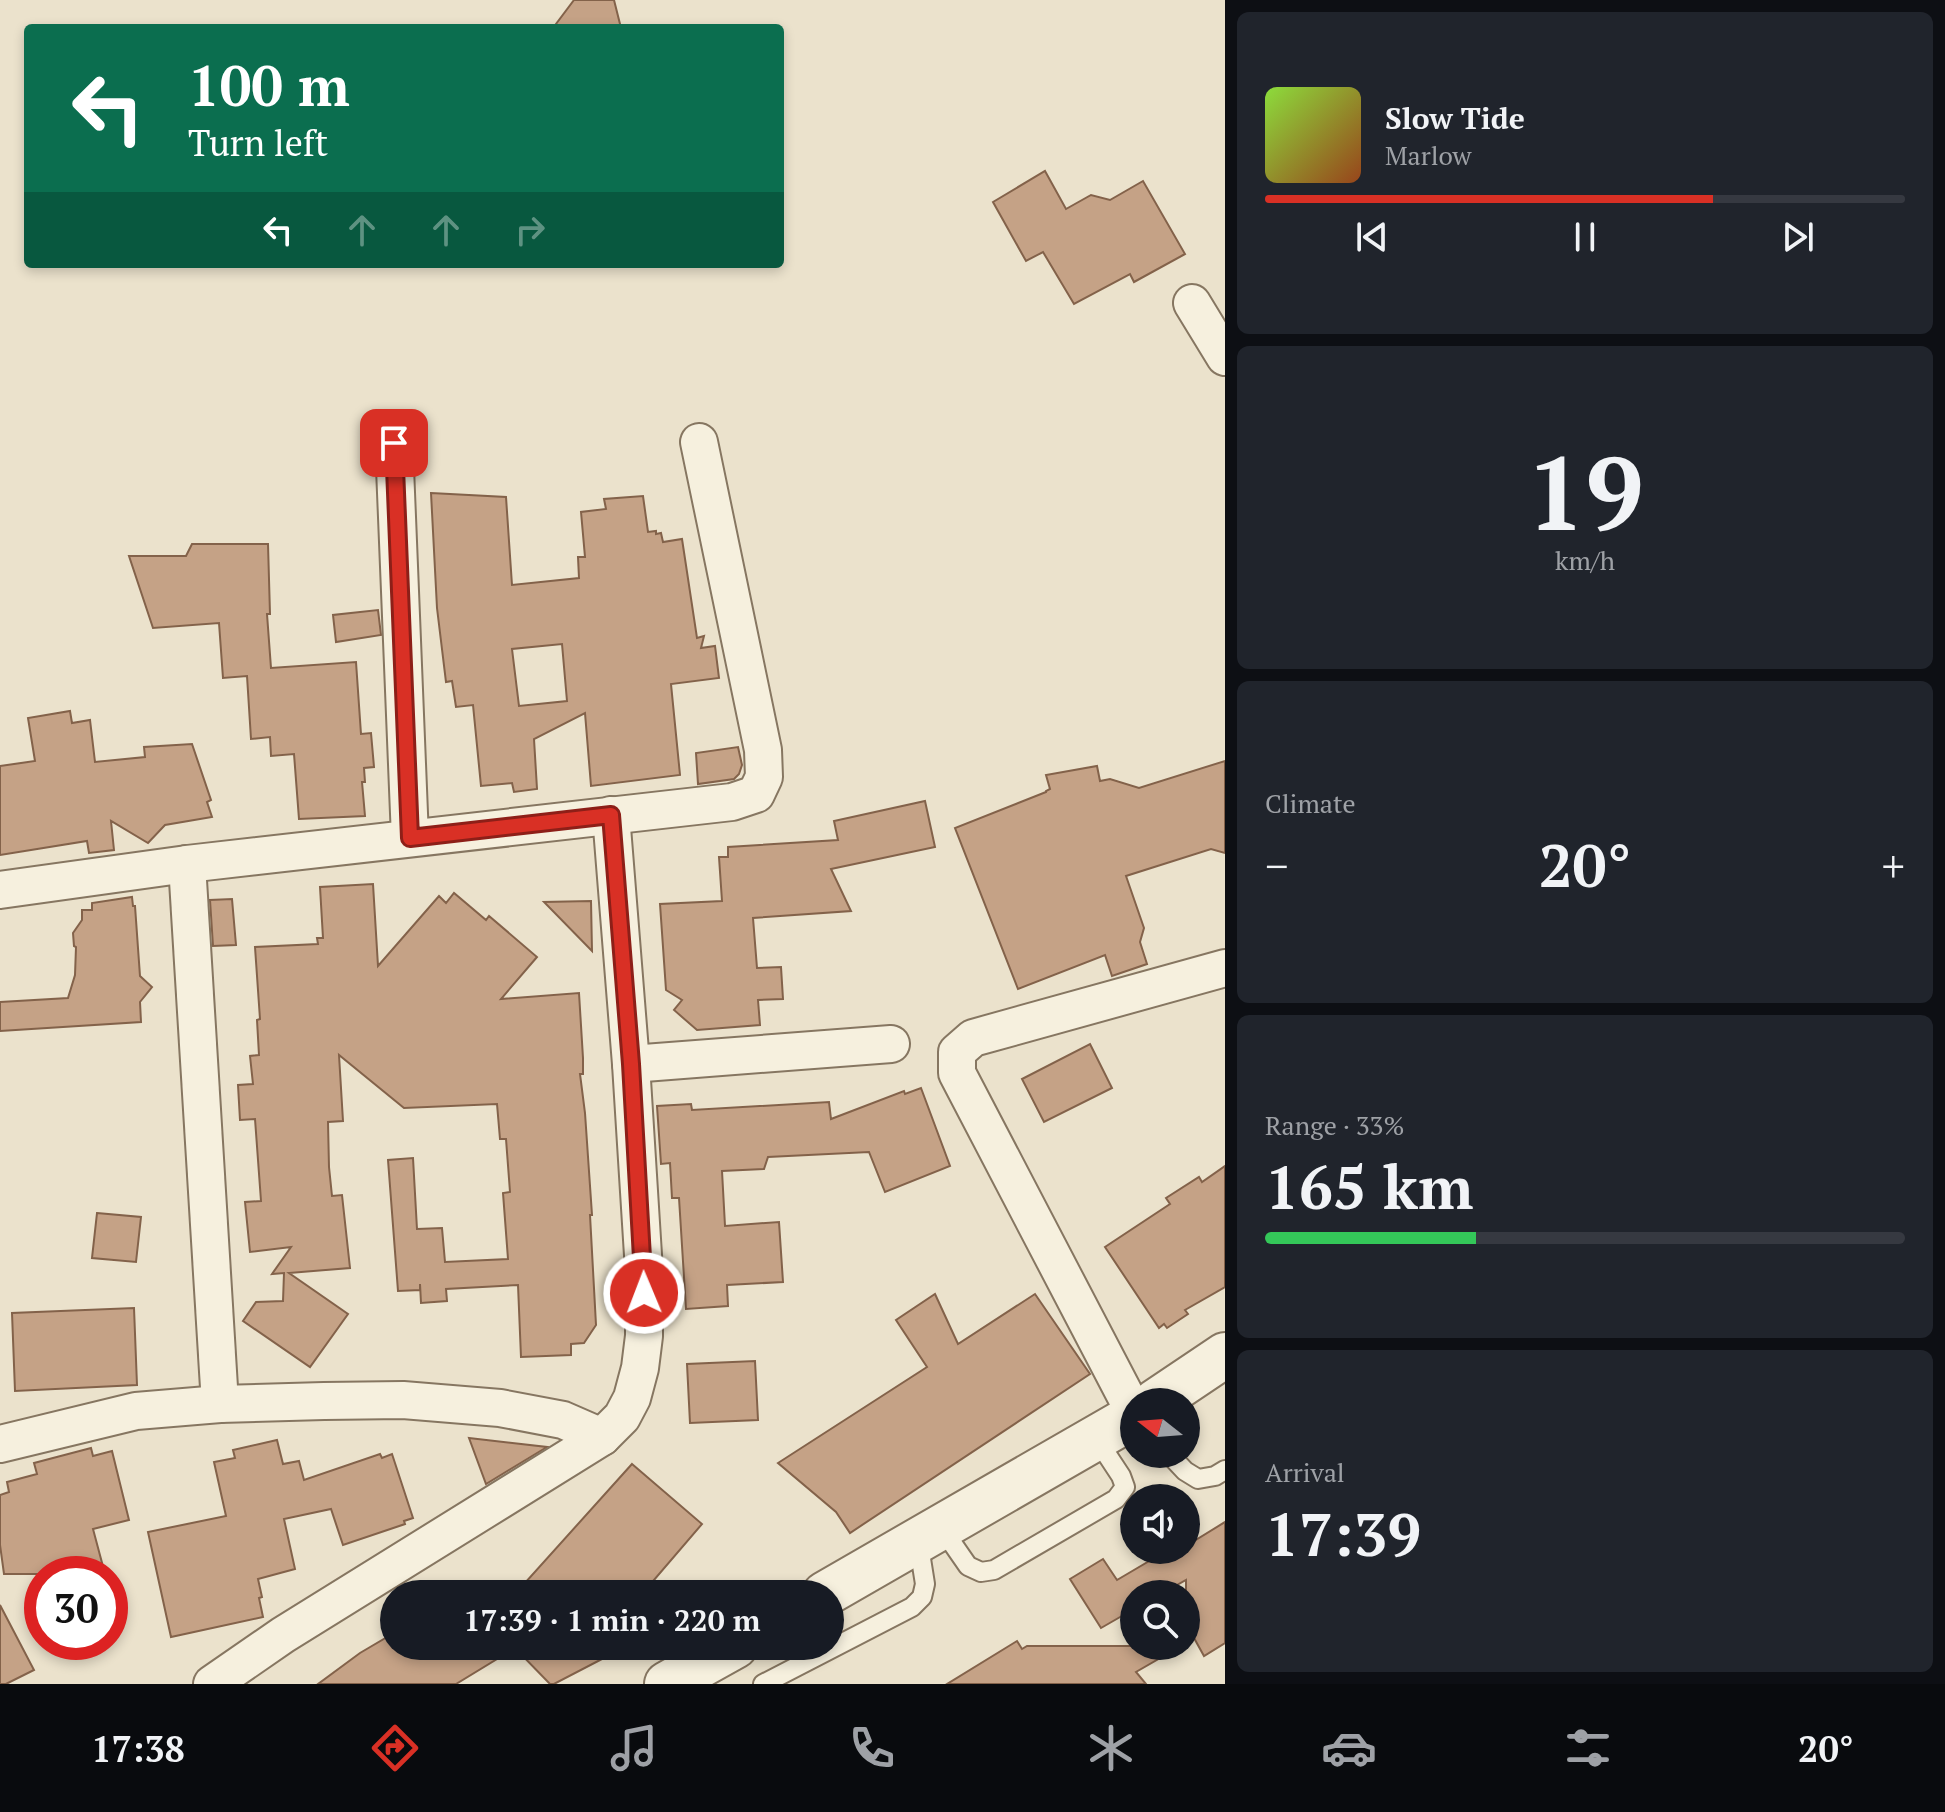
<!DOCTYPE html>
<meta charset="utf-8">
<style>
:root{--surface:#171b24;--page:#20242c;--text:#f1f3f6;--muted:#9ea1a6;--line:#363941;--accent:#d93025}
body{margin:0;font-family:"PT Serif",serif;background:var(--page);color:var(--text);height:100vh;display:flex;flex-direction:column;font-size:30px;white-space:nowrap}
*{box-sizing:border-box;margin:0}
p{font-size:26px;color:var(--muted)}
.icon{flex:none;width:44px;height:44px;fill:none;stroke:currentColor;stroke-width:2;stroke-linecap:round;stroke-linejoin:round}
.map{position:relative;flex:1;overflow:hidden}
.sheet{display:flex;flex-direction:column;gap:12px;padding:12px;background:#0d0f14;width:720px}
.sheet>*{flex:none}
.top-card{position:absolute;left:24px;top:24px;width:760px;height:244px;border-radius:8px;box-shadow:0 4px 12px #0003;background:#0b6e4f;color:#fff;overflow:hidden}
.needle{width:52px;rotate:287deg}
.buttons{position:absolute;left:1120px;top:1388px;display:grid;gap:16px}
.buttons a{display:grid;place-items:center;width:80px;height:80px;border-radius:50%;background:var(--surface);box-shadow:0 4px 12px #0003;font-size:40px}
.speed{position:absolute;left:24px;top:1556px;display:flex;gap:16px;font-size:40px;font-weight:700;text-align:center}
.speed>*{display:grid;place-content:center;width:104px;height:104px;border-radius:50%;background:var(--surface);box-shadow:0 4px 12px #0003;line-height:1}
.speed .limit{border:12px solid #d22;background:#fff;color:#111}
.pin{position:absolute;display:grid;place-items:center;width:68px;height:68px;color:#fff;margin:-34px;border-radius:16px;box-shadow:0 4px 12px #0006}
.me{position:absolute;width:88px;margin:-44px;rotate:359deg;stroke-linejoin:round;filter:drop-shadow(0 0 6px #0008)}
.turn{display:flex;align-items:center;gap:28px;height:168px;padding:0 32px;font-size:36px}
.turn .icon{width:104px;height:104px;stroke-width:2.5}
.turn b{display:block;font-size:56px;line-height:68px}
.lanes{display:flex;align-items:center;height:76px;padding:0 32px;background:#0003;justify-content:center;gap:40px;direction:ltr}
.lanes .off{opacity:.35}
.big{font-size:60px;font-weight:600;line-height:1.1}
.sheet .widget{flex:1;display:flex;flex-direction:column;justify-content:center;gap:12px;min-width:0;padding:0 28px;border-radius:12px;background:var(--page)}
.sheet .dial{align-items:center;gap:0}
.dial b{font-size:104px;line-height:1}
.song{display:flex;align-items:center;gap:24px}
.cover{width:96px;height:96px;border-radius:12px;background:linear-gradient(135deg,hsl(90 70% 55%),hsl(20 70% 35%))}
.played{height:8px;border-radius:4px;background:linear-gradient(90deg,var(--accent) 70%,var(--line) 70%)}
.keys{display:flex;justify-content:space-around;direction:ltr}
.heat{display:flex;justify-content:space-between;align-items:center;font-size:44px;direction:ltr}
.charge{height:12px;border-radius:6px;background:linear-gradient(90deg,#34c759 33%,var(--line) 0)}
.trip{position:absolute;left:380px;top:1580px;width:464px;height:80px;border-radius:40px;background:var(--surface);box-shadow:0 4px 12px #0003;font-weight:600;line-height:80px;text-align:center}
.tab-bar{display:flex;height:128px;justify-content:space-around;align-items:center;background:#090b0e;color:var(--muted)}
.tab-bar .icon{width:56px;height:56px}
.tab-bar .selected{color:var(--accent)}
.tab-bar b{font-size:36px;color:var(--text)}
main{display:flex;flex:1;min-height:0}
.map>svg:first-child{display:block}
.building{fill:#c5a286;stroke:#83624a;stroke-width:2;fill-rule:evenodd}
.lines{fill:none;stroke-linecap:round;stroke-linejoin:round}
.service-casing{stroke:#867661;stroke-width:22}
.minor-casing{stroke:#867661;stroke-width:40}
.tertiary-casing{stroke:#867661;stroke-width:48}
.service{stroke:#f6f0de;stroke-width:18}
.minor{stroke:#f6f0de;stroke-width:36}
.tertiary{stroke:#f6f0de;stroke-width:44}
.route-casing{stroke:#8d1f18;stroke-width:20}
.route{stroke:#d93025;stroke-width:14}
</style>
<main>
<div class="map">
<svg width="1225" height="1684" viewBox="0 0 1225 1684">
<rect width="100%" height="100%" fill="#ebe2cc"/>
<g class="building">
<path d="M 574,0 L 614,0 L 621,28 L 553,28 Z"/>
<path d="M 1045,171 L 1066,209 L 1091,195 L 1110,200 L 1143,181 L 1185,254 L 1134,282 L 1130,274 L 1074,304 L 1043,252 L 1026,261 L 993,202 Z"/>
<path d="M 431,493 L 506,497 L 512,585 L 579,578 L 578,557 L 585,557 L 581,512 L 606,509 L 604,499 L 643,496 L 648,532 L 656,531 L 656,534 L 661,533 L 663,542 L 682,539 L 697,638 L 704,636 L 701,648 L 715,646 L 719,678 L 671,684 L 680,775 L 591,786 L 585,713 L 534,739 L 537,789 L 514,792 L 512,783 L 481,786 L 473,705 L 456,707 L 452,681 L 446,682 L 437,608 ZM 562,644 L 567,701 L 519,706 L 512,649 Z"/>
<path d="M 192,544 L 268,544 L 270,614 L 267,614 L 271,668 L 356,662 L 361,734 L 371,733 L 374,767 L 364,768 L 365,782 L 362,782 L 365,816 L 299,819 L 294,754 L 271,756 L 270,737 L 251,739 L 247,676 L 223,678 L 219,623 L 153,628 L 129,556 L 186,556 Z"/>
<path d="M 378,610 L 381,635 L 336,642 L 333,615 Z"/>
<path d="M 70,711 L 72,723 L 90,720 L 95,762 L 145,757 L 144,747 L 192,744 L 211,800 L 207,802 L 212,817 L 165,825 L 148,843 L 111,821 L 114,850 L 89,853 L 87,841 L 0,855 L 0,766 L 35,761 L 28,718 Z"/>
<path d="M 738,747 L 742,765 L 739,774 L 734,779 L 698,784 L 696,753 Z"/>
<path d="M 1225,761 L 1225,853 L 1211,849 L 1126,876 L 1144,928 L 1140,942 L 1147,964 L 1112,976 L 1105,955 L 1018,989 L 955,828 L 1046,792 L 1046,791 L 1050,789 L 1046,775 L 1097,766 L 1100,781 L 1110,779 L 1139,788 Z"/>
<path d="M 925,801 L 935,847 L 831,869 L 851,911 L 753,918 L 757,968 L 781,967 L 783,999 L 758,1000 L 760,1025 L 697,1030 L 674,1010 L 682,1000 L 666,990 L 660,904 L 722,901 L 719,857 L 728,857 L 728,847 L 838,840 L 834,821 Z"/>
<path d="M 373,884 L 378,966 L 439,896 L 446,903 L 454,893 L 486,920 L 489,916 L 537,957 L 501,999 L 579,993 L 583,1058 L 583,1074 L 580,1074 L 585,1113 L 592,1215 L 590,1215 L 596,1325 L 584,1343 L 571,1344 L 571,1355 L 521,1357 L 518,1285 L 446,1289 L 447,1301 L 421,1303 L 420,1284 L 420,1290 L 398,1291 L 388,1160 L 413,1158 L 417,1229 L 442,1228 L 445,1262 L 508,1259 L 503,1193 L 510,1192 L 506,1139 L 500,1139 L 497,1104 L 404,1108 L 339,1055 L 343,1121 L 328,1122 L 329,1167 L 332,1196 L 342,1195 L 350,1268 L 289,1273 L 348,1314 L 310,1367 L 243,1321 L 256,1302 L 283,1301 L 284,1273 L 272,1274 L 291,1247 L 250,1252 L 245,1202 L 261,1201 L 255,1119 L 240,1120 L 238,1085 L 253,1084 L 250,1056 L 259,1055 L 257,1020 L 260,1019 L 255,947 L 318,944 L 317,938 L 323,938 L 320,887 Z"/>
<path d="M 132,897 L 133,906 L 135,906 L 140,976 L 152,987 L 140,1002 L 141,1022 L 0,1031 L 0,1002 L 68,998 L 75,975 L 76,947 L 74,946 L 73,933 L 82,920 L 82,910 L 92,910 L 92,903 Z"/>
<path d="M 232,899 L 236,945 L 213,946 L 210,900 Z"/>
<path d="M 591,901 L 592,951 L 544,902 Z"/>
<path d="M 1090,1044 L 1112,1088 L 1044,1122 L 1022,1079 Z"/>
<path d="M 921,1088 L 950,1166 L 885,1192 L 869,1152 L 768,1157 L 764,1169 L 722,1171 L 725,1226 L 779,1222 L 783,1282 L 727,1285 L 728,1306 L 686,1309 L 679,1198 L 672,1198 L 670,1163 L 661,1164 L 657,1106 L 691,1104 L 692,1110 L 829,1102 L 831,1119 L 904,1091 L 905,1094 Z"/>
<path d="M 1225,1166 L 1225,1287 L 1185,1310 L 1188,1314 L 1167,1328 L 1164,1324 L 1159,1328 L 1105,1247 L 1170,1204 L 1166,1198 L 1199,1177 L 1202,1182 Z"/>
<path d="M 97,1213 L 141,1217 L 136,1262 L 92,1258 Z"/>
<path d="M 935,1294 L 958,1344 L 1035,1294 L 1090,1374 L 850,1533 L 836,1512 L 778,1463 L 927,1367 L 896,1320 Z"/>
<path d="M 134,1308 L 137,1385 L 15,1391 L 12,1313 Z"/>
<path d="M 755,1361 L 758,1420 L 690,1423 L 687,1364 Z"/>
<path d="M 469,1438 L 547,1447 L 486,1484 Z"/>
<path d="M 277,1440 L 283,1464 L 299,1461 L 304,1480 L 380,1454 L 382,1458 L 392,1454 L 413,1518 L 404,1521 L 405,1524 L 343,1545 L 331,1509 L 284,1519 L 295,1569 L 258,1579 L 262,1597 L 259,1598 L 263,1617 L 171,1637 L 148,1532 L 226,1516 L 214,1462 L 235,1458 L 233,1450 Z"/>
<path d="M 91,1448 L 93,1456 L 112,1451 L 129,1520 L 93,1529 L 105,1574 L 4,1574 L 0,1545 L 0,1495 L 9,1492 L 7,1482 L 37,1474 L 34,1463 Z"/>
<path d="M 632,1464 L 702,1524 L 642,1594 L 515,1594 Z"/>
<path d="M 1225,1522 L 1225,1643 L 1204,1656 L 1194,1638 L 1186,1643 L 1186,1580 L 1161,1594 L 1134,1594 L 1134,1609 L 1101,1628 L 1070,1579 L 1103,1559 L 1117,1580 L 1168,1550 L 1186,1550 L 1186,1546 Z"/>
<path d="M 0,1605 L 34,1670 L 6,1684 L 0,1684 Z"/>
<path d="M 394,1633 L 394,1646 L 627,1646 L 554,1684 L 550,1684 L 515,1648 L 456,1684 L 318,1684 L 360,1653 Z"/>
<path d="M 1017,1641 L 1022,1649 L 1027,1646 L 1181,1646 L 1136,1672 L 1146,1684 L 947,1684 Z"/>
</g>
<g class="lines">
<defs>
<g id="service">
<path d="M 1169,1454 L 1185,1471 L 1198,1479 L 1215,1476 L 1225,1470"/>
<path d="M 941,1527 L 968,1566 L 981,1572 L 994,1570 L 1116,1499 L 1125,1487 L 1121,1476 L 1096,1438"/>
<path d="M 763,1684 L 912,1607 L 922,1597 L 925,1584 L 918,1540"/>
</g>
<g id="minor">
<path d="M 1192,303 L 1225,357"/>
<path d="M 394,443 L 410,838"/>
<path d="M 187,864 L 220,1404"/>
<path d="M 0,890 L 187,864 L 732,802 L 756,794 L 764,777 L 763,750 L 699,442"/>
<path d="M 631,1064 L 891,1044"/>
<path d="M 1134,1412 L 957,1073 L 957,1052 L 973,1038 L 1225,968"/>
<path d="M 0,1444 L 136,1411 L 220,1404 L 324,1401 L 403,1400 L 500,1408 L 563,1420 L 602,1437"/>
<path d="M 212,1684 L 283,1635 L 602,1437 L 622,1417 L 632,1398 L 640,1368 L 644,1336 L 644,1271 L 631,1064 L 611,815"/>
</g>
<g id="tertiary">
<path d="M 1155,1402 L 1225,1355"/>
<path d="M 825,1594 L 1134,1416"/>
<path d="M 667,1684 L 735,1646"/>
</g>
</defs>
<use href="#service" class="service-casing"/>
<use href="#minor" class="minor-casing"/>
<use href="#tertiary" class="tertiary-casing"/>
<use href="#service" class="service"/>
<use href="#minor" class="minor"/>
<use href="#tertiary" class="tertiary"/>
</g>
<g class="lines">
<defs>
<path id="route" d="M 394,443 L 410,838 L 611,815 L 631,1064 L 644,1293"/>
</defs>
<use href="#route" class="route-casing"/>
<use href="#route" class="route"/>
</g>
</svg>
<div class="buttons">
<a><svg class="needle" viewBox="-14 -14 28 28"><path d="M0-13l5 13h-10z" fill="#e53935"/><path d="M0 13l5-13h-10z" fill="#9ea1a6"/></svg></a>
<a><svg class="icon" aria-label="sound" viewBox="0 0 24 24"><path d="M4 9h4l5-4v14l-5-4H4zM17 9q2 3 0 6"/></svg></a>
<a><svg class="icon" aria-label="search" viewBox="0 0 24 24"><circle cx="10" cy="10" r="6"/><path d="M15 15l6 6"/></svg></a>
</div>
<div class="speed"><div class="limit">30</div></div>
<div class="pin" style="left:394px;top:443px;background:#d93025"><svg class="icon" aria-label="arrive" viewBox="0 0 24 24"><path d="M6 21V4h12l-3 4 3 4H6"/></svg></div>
<svg class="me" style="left:644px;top:1293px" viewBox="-20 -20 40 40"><circle r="17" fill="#d93025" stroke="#fff" stroke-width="3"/><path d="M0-11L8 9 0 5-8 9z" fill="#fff"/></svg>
<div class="trip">17:39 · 1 min · 220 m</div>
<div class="top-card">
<div class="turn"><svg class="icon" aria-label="left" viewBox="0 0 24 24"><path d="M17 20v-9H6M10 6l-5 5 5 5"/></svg><div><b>100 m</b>Turn left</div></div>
<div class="lanes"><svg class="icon" aria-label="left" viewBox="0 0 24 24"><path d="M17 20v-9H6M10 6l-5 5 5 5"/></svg><svg class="icon off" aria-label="ahead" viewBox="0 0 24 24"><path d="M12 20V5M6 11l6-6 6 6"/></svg><svg class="icon off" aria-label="ahead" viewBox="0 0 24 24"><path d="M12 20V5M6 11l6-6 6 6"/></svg><svg class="icon off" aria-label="right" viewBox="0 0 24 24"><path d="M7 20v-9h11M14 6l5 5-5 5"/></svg></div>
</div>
</div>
<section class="sheet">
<div class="widget">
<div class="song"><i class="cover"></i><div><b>Slow Tide</b><p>Marlow</p></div></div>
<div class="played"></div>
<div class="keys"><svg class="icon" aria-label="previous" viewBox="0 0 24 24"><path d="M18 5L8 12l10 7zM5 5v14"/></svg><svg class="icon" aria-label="pause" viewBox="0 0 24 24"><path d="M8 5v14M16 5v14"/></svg><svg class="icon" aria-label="next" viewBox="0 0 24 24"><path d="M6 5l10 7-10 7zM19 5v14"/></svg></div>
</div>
<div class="widget dial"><b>19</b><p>km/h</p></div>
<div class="widget"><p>Climate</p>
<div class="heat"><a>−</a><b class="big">20°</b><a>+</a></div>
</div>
<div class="widget"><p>Range · 33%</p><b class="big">165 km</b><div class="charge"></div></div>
<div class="widget"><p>Arrival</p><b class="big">17:39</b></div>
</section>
</main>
<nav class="tab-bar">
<b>17:38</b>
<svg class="icon selected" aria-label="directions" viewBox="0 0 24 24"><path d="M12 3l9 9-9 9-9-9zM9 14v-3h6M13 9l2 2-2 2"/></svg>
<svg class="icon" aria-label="music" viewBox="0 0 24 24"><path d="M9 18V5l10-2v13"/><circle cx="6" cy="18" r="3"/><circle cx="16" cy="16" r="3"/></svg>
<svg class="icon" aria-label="phone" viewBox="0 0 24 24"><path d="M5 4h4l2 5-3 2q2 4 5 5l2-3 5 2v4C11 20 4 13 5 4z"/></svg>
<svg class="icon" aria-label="climate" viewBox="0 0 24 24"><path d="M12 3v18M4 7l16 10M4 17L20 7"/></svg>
<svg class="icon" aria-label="car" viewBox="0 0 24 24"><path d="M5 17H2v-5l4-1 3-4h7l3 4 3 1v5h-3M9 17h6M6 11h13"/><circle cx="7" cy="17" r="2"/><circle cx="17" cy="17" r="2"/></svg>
<svg class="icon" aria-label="filters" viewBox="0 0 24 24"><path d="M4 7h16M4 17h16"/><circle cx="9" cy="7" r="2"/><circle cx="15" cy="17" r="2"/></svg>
<b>20°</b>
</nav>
